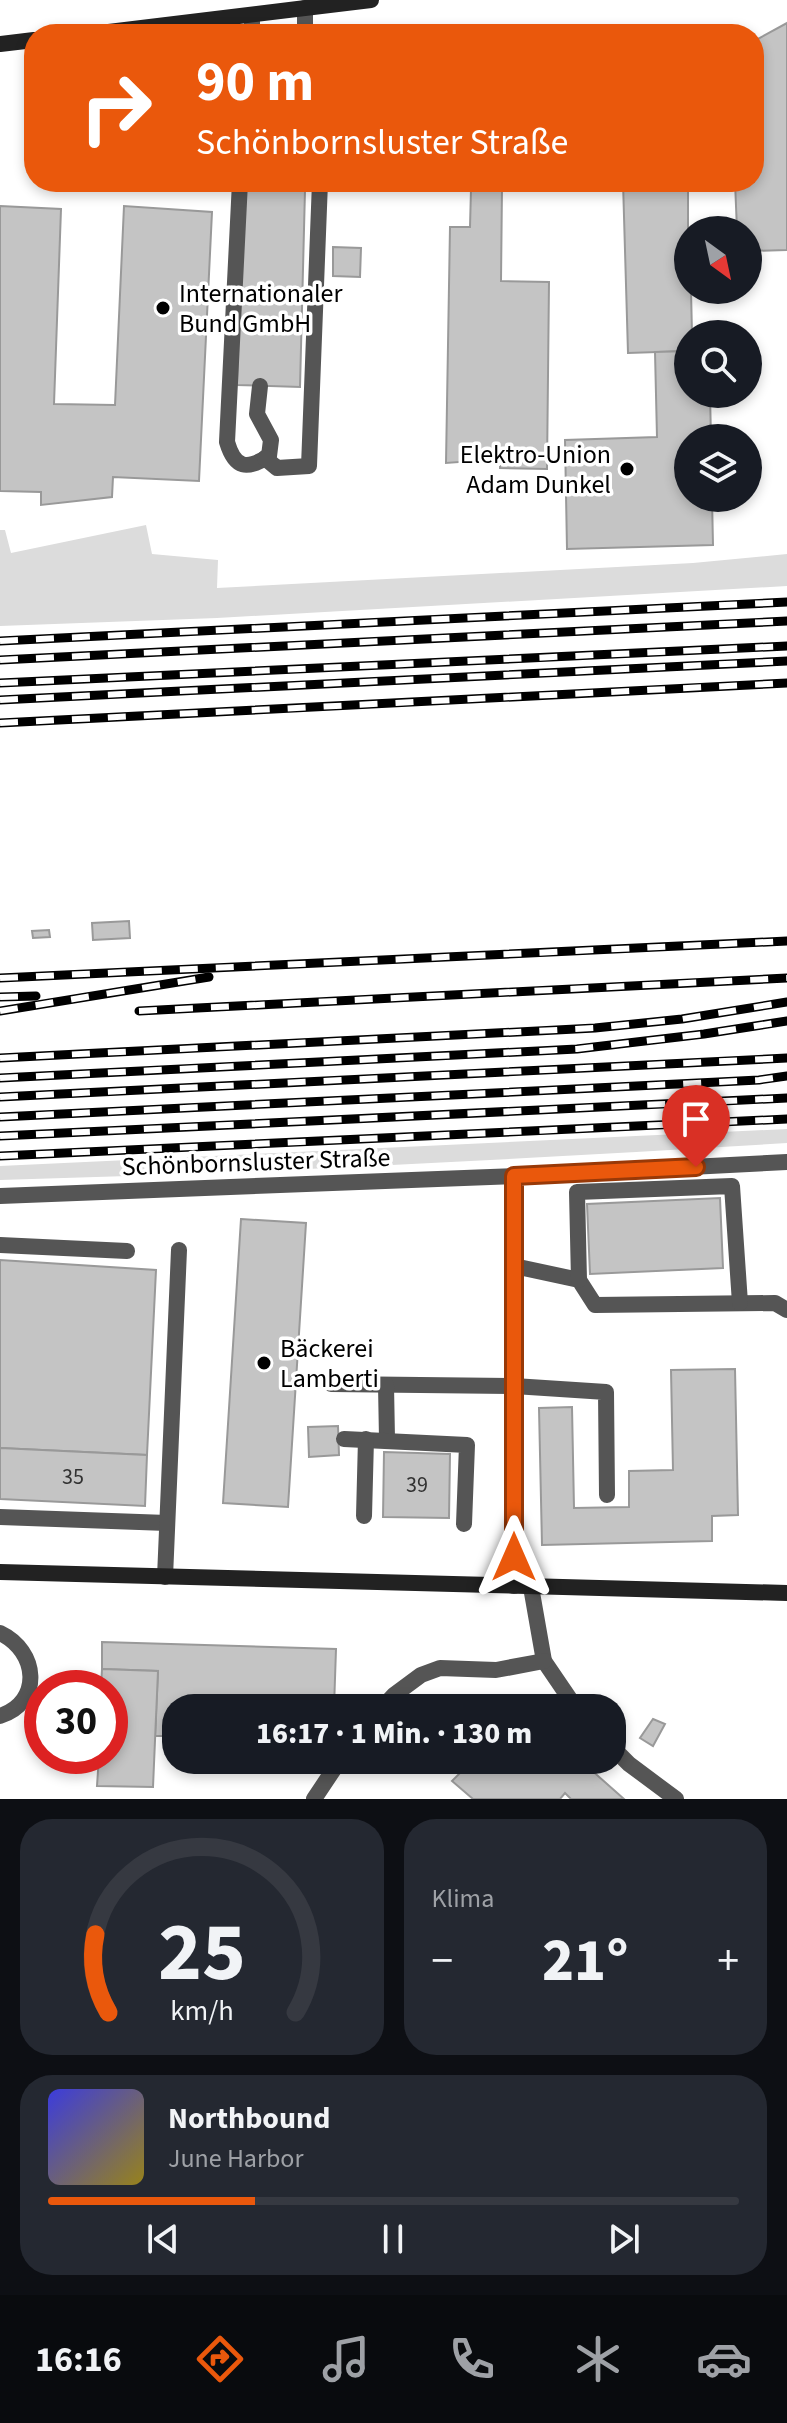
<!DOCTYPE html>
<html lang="de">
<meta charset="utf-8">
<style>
:root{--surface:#171b24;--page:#242831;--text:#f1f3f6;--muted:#9ea1a6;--line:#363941;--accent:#ea580c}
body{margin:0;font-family:"Source Sans 3",sans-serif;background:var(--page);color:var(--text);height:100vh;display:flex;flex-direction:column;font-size:30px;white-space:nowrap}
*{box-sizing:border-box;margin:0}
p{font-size:26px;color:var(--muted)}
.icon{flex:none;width:44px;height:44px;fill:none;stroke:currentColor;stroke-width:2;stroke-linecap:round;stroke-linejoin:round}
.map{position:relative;height:1799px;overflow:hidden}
.sheet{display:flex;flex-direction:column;gap:20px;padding:20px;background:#0d0f14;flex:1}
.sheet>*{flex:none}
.guide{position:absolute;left:24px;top:24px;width:740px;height:168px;border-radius:32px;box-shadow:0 4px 12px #0003;background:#ea580c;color:#fff;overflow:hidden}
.needle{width:52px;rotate:147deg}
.tools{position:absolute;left:674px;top:216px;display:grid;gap:16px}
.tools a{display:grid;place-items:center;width:88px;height:88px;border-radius:50%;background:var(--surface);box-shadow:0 4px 12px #0003;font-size:40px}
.speed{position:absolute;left:24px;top:1670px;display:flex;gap:16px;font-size:40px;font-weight:700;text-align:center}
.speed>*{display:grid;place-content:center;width:104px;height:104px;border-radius:50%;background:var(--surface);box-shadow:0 4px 12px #0003;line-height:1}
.speed .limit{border:12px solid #d22;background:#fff;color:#111}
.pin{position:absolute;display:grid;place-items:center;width:68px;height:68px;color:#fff;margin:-82px -34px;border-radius:50% 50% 50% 0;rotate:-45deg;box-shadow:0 0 8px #0007}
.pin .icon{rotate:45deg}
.me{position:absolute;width:88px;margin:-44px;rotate:0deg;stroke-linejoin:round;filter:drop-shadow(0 0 6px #0008)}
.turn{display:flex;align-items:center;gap:28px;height:168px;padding:0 40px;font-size:36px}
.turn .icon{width:104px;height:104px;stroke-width:2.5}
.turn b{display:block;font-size:56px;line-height:68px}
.big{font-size:60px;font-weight:800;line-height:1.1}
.sheet .widget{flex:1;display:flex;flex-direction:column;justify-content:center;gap:12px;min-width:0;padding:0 28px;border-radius:32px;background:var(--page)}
.sheet .dial{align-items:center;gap:0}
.dial svg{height:208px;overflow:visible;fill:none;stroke:var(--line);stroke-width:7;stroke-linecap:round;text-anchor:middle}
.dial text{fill:var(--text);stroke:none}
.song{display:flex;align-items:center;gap:24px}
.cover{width:96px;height:96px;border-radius:12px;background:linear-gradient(135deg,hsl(240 70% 55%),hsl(50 70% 35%))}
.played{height:8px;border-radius:4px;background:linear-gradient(90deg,var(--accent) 30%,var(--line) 30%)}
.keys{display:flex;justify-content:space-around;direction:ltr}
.heat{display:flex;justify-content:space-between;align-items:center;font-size:44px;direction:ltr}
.sheet .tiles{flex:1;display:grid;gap:20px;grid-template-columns:1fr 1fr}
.widget:last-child{grid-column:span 2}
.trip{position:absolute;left:162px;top:1694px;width:464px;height:80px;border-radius:32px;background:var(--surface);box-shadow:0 4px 12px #0003;font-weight:800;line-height:80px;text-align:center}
.tab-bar{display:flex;height:128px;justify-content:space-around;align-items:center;background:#090b0e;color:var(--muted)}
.tab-bar .icon{width:56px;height:56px}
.tab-bar .active{color:var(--accent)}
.tab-bar b{font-size:36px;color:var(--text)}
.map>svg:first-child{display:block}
.green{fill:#dcdcdc}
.building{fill:#c4c4c4;stroke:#999;stroke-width:2}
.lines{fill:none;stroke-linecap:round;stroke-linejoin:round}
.lane{stroke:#555;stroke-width:16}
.street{stroke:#555;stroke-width:16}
.secondary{stroke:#222;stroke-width:16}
.rail-casing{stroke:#000;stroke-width:9}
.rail{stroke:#fff;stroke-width:6;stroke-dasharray:18;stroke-linecap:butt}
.route-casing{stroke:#983908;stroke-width:20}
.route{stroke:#ea580c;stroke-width:14}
.poi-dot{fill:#000;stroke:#fff;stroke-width:3}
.labels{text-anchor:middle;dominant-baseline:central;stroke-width:7;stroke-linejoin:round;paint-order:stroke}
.number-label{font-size:22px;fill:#313131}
.poi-label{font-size:26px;fill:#000;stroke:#fff;text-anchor:start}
.street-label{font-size:26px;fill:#000;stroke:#fff}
</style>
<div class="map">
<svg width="787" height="1799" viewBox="0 0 787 1799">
<rect width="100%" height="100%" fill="#fff"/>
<g class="green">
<path d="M 146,525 L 152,554 L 218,560 L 217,588 L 693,563 L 787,554 L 787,586 L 217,618 L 0,626 L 0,530 L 5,530 L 11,553 Z"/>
<path d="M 787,1129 L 787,1143 C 525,1159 262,1173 0,1180 L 0,1166 Z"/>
</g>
<g class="building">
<path d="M 787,23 L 787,250 L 748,251 L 748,230 L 737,230 L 735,182 L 754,182 L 754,41 Z"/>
<path d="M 243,182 L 276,182 L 276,190 L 305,190 L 300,387 L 237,385 Z"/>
<path d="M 488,182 L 562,182 L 562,188 L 502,187 L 501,281 L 549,282 L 547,469 L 500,468 L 500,459 L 446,463 L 450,227 L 470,227 L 471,189 L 488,189 Z"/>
<path d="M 623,182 L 688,182 L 688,290 L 691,290 L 692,334 L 688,334 L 688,351 L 628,353 Z"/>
<path d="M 0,206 L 61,209 L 54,404 L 115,405 L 124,206 L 212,212 L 199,481 L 113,477 L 112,497 L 41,505 L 41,492 L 0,491 Z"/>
<path d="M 333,247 L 361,248 L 360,277 L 333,276 Z"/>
<path d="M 688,351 L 688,394 L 710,394 L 711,438 L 688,438 L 688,498 L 712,498 L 713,545 L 567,549 L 565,440 L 657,437 L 655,352 Z"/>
<path d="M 129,921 L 130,938 L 93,940 L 92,923 Z"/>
<path d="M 49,930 L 50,937 L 33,938 L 32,931 Z"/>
<path d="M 720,1198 L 723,1268 L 590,1274 L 587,1204 Z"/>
<path d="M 241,1219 L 306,1223 L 288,1507 L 223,1503 Z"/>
<path d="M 0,1260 L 156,1270 L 147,1455 L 0,1448 Z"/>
<path d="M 735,1369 L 738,1515 L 712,1516 L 712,1541 L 542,1545 L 539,1408 L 572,1407 L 574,1508 L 629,1507 L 629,1471 L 673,1470 L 671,1370 Z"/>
<path d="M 338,1426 L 339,1455 L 309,1457 L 308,1427 Z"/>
<path d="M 0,1448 L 147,1455 L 145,1506 L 0,1499 Z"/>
<path d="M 384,1452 L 450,1454 L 449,1518 L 383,1517 Z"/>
<path d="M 102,1642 L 336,1649 L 334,1708 L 176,1708 L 176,1736 L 155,1736 L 158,1671 L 102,1669 Z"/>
<path d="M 102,1669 L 158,1671 L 153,1787 L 97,1786 L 99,1756 L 110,1756 L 110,1688 L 101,1688 Z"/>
<path d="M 653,1719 L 665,1724 L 653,1746 L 640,1738 Z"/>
<path d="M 473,1760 L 580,1760 L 624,1799 L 571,1799 L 565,1793 L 560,1799 L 473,1799 L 452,1781 Z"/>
</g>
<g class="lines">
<g class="lane">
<path d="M 305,8 L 305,34"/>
<path d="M 252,15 L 252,34"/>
<path d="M 240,182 L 227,442 C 235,469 247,470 269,456 L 271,440 L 257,414 L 260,386"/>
<path d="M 265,458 L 277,468 L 309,466 L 320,182"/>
<path d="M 0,1245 L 127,1251"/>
<path d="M 514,1266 L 579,1280 L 595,1305 L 775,1303 L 787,1310"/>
<path d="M 579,1280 L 577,1192 L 732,1186 L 740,1303"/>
<path d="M 331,1384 L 514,1386 L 606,1392 L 607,1495"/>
<path d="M 386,1385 L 387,1439"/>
<path d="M 344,1439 L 467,1445 L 464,1524"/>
<path d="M 364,1516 L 366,1439"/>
<path d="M 0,1517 L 167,1523"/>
<path d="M 165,1577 L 179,1250"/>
<path d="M 0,1633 C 38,1651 43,1702 0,1716"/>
</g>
<g class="street">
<path d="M 0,1196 L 514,1176 L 787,1162"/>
<path d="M 514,1586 L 514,1176"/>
<path d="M 531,1587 L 544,1661 L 576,1708"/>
<path d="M 382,1708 L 394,1695 L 421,1675 L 440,1668 L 496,1670 L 544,1661"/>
<path d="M 612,1747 L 629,1764 L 676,1799"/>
<path d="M 314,1799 L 340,1760"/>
</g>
<g class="secondary">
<path d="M 92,34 L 371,0"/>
<path d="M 0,44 L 34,40"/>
<path d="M 0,1572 L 787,1593"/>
</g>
<defs>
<g id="rail">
<path d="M 0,641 L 787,602"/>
<path d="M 0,660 L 787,621"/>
<path d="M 0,683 L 787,646"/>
<path d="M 0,700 L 787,661"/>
<path d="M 0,723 L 787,683"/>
<path d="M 0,978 L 787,941"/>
<path d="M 0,997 L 36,996"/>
<path d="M 0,1011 L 209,977"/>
<path d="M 139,1011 L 787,978"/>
<path d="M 0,1058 L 595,1028 L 682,1019 L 787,1002"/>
<path d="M 0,1078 L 577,1049 L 704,1034 L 787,1021"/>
<path d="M 0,1097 L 787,1058"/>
<path d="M 0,1117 L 759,1080 L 787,1076"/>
<path d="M 0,1136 L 787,1098"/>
<path d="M 0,1156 L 787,1119"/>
</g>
</defs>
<use href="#rail" class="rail-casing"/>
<use href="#rail" class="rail"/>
</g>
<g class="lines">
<defs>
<path id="route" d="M 514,1557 L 514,1176 L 696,1167"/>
</defs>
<use href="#route" class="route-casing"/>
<use href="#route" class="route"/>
</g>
<g class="poi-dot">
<circle cx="163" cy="308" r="8"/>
<circle cx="627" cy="469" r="8"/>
<circle cx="264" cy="1363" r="8"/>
</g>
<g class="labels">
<g class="number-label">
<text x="73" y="1477">35</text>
<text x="417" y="1485">39</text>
</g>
<g class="poi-label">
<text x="179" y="293">Internationaler<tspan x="179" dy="30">Bund GmbH</tspan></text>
<text x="611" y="454" text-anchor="end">Elektro-Union<tspan x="611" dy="30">Adam Dunkel</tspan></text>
<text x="280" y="1348">Bäckerei<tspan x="280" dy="30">Lamberti</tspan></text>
</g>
<g class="street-label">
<text transform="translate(256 1162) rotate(-2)">Schönbornsluster Straße</text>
</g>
</g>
</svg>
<div class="tools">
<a><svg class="needle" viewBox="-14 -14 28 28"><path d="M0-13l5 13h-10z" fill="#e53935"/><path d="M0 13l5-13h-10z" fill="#9ea1a6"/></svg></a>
<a><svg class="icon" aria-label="search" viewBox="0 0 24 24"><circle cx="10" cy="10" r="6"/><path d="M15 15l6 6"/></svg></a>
<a><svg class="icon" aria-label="layers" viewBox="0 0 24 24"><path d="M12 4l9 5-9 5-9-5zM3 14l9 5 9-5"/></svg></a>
</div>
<div class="speed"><div class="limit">30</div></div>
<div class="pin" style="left:696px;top:1167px;background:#d93025"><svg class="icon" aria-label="arrive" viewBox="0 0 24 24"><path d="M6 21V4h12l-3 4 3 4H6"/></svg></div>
<svg class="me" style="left:514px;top:1557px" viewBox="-20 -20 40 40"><path d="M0-17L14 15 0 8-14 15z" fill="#ea580c" stroke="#fff" stroke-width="4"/></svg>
<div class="trip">16:17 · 1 Min. · 130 m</div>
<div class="guide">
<div class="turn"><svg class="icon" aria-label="right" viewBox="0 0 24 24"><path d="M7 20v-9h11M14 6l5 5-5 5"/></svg><div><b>90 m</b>Schönbornsluster Straße</div></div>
</div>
</div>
<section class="sheet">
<div class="tiles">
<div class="widget dial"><svg viewBox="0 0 100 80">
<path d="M14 69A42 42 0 1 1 86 69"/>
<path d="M14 69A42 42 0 0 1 9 39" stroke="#ea580c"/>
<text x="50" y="56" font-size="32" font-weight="700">25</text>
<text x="50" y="72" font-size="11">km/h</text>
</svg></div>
<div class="widget"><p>Klima</p>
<div class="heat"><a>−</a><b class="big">21°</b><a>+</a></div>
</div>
<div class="widget">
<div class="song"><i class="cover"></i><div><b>Northbound</b><p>June Harbor</p></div></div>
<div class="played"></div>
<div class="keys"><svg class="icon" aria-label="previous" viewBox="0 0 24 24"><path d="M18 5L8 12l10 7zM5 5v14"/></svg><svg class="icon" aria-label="pause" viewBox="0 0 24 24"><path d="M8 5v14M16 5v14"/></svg><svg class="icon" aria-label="next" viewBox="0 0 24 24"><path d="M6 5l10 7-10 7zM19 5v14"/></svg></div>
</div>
</div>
</section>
<nav class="tab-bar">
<b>16:16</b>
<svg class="icon active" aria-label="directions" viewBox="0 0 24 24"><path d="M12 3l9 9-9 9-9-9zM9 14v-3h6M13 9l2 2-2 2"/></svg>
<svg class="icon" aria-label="music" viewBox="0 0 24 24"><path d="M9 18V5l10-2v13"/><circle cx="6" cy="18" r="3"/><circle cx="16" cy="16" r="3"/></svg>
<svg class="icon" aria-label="phone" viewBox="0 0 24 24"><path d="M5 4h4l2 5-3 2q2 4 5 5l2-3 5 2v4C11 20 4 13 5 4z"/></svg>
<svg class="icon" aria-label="climate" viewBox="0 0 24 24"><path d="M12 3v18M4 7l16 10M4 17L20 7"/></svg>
<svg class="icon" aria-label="car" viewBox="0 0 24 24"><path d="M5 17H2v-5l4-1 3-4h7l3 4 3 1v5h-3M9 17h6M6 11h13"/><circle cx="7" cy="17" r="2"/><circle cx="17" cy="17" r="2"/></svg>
</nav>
